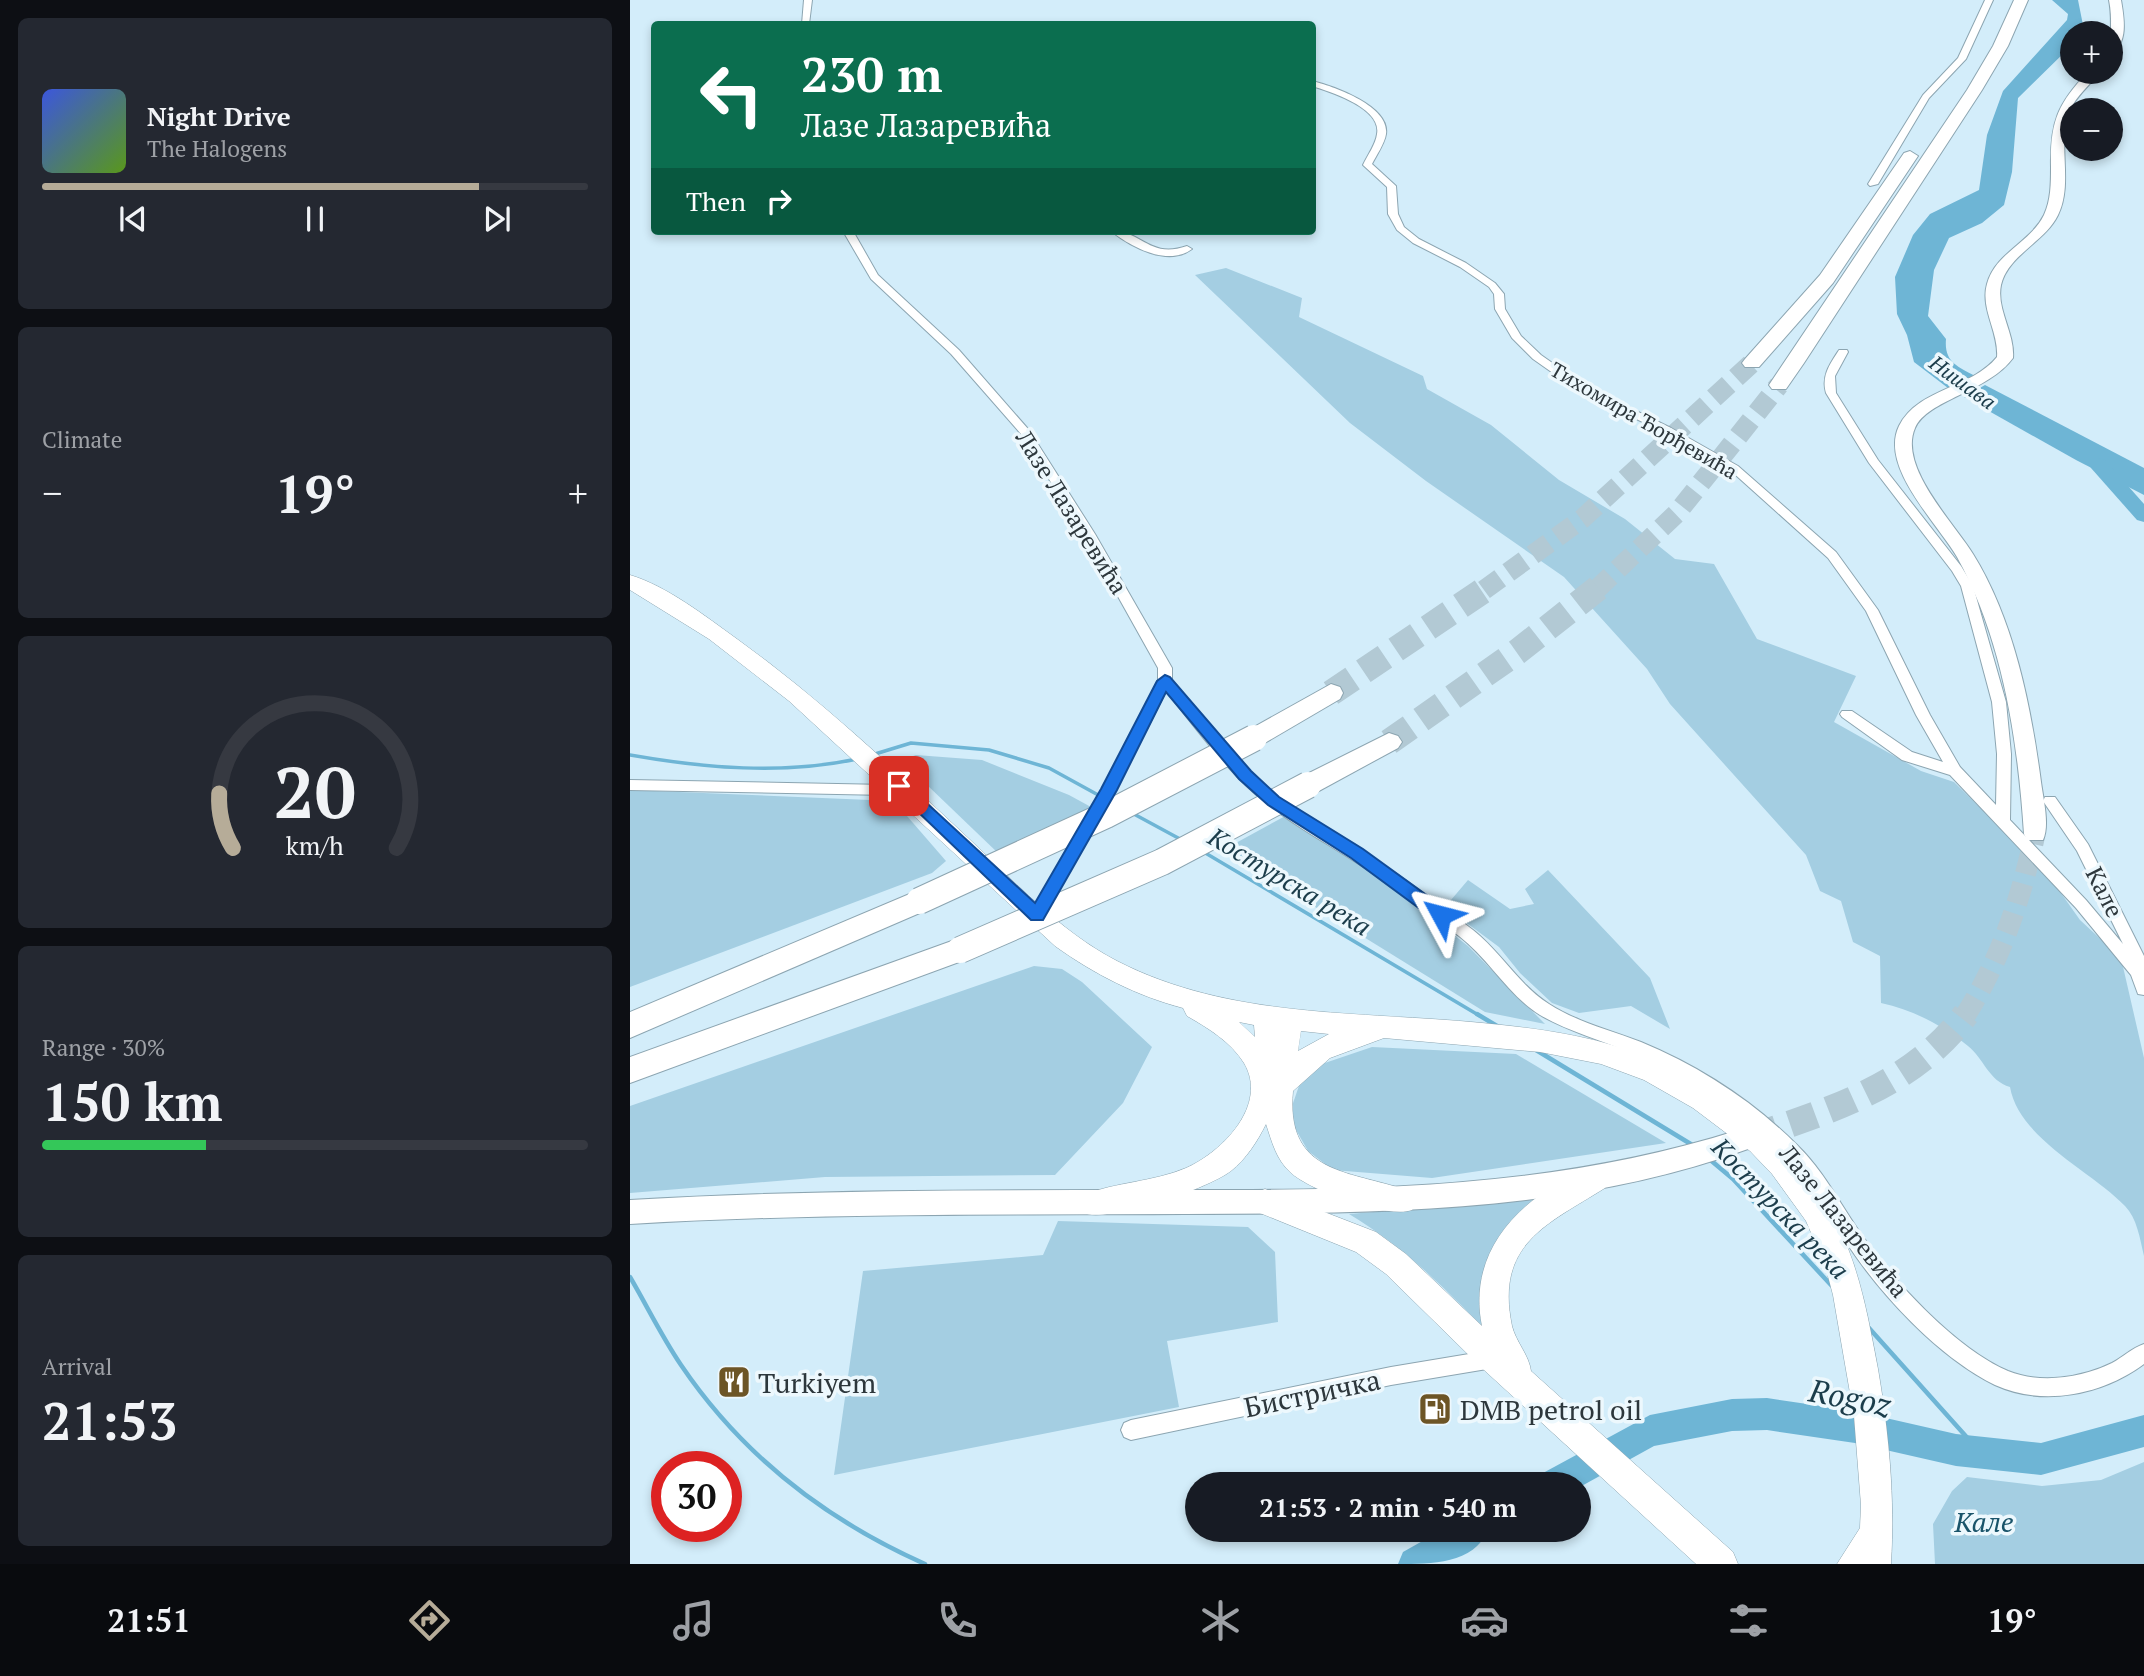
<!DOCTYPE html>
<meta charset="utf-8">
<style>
:root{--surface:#171b24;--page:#242831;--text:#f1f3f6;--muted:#9ea1a6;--line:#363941;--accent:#b6ac98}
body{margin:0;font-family:"PT Serif",serif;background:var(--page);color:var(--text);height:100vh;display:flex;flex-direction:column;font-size:26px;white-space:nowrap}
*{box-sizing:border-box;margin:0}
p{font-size:23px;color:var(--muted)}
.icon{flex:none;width:38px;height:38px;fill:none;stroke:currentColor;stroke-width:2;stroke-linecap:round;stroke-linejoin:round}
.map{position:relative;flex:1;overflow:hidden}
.drawer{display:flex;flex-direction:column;gap:18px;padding:18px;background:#0d0f14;width:630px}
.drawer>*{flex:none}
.hud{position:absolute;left:21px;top:21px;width:665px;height:214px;border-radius:7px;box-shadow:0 4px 10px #0003;background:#0b6e4f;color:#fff;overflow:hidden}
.fabs{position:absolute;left:1430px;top:21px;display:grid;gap:14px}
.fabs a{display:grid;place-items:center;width:63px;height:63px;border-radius:50%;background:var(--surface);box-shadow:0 4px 10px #0003;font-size:35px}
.speed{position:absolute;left:21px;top:1451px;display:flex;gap:14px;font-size:35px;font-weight:700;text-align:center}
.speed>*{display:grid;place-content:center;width:91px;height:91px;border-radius:50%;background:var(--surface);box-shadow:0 4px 10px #0003;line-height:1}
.speed .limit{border:10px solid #d22;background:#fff;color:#111}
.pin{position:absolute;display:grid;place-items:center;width:60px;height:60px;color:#fff;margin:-30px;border-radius:14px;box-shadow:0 4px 10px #0006}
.me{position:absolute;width:77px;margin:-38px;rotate:308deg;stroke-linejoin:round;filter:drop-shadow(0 0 5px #0008)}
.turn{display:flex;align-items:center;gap:24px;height:147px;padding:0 35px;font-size:32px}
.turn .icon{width:91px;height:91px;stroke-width:2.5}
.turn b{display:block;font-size:49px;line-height:60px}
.then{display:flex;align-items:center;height:66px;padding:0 35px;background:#0003;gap:14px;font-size:26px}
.big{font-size:52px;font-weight:800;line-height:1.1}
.drawer .tile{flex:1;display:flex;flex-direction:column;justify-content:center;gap:10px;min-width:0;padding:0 24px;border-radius:10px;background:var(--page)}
.drawer .dial{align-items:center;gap:0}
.dial svg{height:182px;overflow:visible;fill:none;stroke:var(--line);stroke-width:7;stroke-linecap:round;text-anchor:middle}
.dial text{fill:var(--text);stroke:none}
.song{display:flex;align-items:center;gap:21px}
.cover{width:84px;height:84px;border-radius:10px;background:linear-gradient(135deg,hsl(230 70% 55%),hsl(90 70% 35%))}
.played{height:7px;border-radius:4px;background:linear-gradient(90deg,var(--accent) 80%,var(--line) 80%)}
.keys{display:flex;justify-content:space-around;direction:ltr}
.heat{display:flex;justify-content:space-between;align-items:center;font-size:38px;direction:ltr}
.charge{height:10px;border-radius:5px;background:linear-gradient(90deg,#34c759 30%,var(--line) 0)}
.trip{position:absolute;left:555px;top:1472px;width:406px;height:70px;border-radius:35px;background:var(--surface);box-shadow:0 4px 10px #0003;font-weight:800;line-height:70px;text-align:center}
.dock{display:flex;height:112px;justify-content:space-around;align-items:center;background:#090b0e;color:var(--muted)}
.dock .icon{width:49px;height:49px}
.dock .on{color:var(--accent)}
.dock b{font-size:32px;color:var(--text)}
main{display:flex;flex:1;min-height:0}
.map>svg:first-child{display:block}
.green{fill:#a4cee2}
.water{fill:#6eb5d5}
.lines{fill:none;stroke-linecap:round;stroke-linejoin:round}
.stream-far1{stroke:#6eb5d5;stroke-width:3.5}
.stream{stroke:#6eb5d5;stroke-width:4.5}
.river{fill:#6eb5d5;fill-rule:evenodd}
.secondary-tunnel-far1{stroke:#b2c9d4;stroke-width:21;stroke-dasharray:21 10;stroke-linecap:butt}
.secondary-tunnel{stroke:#b2c9d4;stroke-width:27;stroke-dasharray:27 14;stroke-linecap:butt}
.highway-tunnel-far1{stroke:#b2c9d4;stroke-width:20;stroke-dasharray:20 10;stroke-linecap:butt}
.highway-tunnel{stroke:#b2c9d4;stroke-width:26;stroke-dasharray:26 13;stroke-linecap:butt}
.street-casing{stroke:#8ca5b1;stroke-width:2}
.secondary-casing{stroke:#8ca5b1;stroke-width:2}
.primary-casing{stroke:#8ca5b1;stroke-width:1}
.highway-casing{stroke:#8ca5b1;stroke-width:2}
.street{fill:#fff;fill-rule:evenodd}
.secondary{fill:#fff;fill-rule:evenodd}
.primary{fill:#fff;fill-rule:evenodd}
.highway{fill:#fff;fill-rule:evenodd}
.highway-bridge-casing{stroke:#8ca5b1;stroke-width:28;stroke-linecap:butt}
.highway-bridge{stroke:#fff;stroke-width:26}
.route{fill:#1a73e8;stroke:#114b97;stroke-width:2}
.labels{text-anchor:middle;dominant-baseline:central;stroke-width:7;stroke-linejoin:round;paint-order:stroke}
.far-water-label{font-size:21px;font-style:italic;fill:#1c3d4b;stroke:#edf8fd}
.far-street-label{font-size:21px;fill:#2d373c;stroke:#edf8fd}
.street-label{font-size:24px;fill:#2d373c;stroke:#edf8fd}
.water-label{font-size:26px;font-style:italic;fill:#1c3d4b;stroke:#edf8fd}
.near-poi-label{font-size:28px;fill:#2d373c;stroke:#edf8fd;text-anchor:start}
.near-street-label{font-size:28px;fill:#2d373c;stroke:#edf8fd}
.near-park-label{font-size:28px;font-style:italic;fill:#1a546a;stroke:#edf8fd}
.near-water-label{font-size:32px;font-style:italic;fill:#1c3d4b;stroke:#edf8fd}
</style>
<main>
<section class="drawer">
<div class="tile">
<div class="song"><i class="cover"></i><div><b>Night Drive</b><p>The Halogens</p></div></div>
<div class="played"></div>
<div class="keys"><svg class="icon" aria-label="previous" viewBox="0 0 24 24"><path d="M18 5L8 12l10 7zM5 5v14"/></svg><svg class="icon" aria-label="pause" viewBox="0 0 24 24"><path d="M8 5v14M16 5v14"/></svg><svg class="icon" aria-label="next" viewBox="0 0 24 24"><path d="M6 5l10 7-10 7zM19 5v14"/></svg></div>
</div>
<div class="tile"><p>Climate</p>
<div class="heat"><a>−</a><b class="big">19°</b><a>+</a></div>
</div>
<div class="tile dial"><svg viewBox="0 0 100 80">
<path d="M14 69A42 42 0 1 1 86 69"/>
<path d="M14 69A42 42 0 0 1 8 45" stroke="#b6ac98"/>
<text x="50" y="56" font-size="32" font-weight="700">20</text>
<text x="50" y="72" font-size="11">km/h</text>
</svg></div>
<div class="tile"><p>Range · 30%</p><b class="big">150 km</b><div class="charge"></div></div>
<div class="tile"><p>Arrival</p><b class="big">21:53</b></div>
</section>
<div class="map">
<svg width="1514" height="1564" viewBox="0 0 1514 1564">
<rect width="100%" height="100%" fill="#d3edfa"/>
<g class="green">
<path d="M 596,268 L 672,298 L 669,317 L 793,376 L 797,389 L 861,425 L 929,480 L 995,519 L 1045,559 L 1084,564 L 1127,639 L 1226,676 L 1204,722 L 1291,771 L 1324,782 L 1416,872 L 1450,920 L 1491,958 L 1514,1058 L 1514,1256 C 1510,1239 1507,1218 1495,1206 C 1462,1171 1389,1139 1380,1087 C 1359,1081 1354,1059 1338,1046 C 1312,1025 1283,1010 1251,1003 L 1250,956 L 1223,942 L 1211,901 L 1190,891 L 1176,855 L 1040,704 L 1017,669 L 934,577 L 796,481 L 720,423 L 565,275 Z"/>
<path d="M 286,755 L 352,760 L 439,795 L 461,807 L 369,854 L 271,760 Z"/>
<path d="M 0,790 L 264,801 L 316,861 L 302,873 L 0,987 Z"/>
<path d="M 659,814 L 758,883 L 838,946 L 915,1024 L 855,1012 L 593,850 Z"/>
<path d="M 918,870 L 1020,978 L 1040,1029 L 1001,1006 L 949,1013 L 922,1003 L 890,973 L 869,947 L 815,907 L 838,880 L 880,909 L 904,904 L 895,889 Z"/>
<path d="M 404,966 L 432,969 L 452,982 L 522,1047 L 493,1103 L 425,1175 L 195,1177 L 0,1193 L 0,1106 Z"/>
<path d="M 742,1047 L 886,1054 L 1036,1143 L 802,1178 L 703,1170 L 678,1151 L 665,1128 L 662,1106 L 670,1083 L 686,1066 Z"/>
<path d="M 913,1198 L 887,1219 L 866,1341 C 820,1293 776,1248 719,1214 Z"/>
<path d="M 428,1221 L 618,1227 L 645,1252 L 648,1322 L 537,1341 L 549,1407 L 204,1475 L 233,1271 L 413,1255 Z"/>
<path d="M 1514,1462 L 1514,1564 L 1305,1564 L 1303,1524 L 1322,1491 L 1337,1477 L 1412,1486 L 1471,1480 Z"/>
</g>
<g class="water">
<path d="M 1422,0 L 1448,0 L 1453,25 L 1448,33 L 1442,33 L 1440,47 L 1388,98 L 1382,172 L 1374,205 L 1352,223 L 1319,238 L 1304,270 L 1298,316 L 1316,339 C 1314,362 1327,366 1345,376 L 1318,388 L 1284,362 L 1277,335 L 1267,314 L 1265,277 L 1283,235 L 1300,214 L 1349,190 L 1357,135 L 1373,91 L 1437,20 L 1438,14 Z"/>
<path d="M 1355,385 L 1514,468 L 1514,495 L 1446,460 L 1334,397 Z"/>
</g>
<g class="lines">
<g class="stream-far1">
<path d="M 245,754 L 281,743 L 359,750 L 419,768 L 470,796"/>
<path d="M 0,755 C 74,768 153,775 227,759"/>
<path d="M 502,813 L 550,839"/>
<path d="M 572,851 L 850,1016"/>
</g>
<g class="stream">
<path d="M 847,1014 L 867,1026"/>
<path d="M 906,1050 L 1064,1146"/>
<path d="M 1078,1158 L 1103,1179 L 1201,1285"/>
<path d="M 0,1277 C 17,1306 32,1337 51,1365 C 112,1455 196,1520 295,1564"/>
<path d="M 1239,1328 L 1350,1452"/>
</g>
<g class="river">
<path d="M 1468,458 L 1475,460 L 1514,504 L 1514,522 L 1507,520 L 1461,468 L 1459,464 Z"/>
<path d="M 1137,1398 L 1225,1411 L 1326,1434 L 1411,1443 L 1514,1415 L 1514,1447 L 1411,1475 L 1326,1466 L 1225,1443 L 1137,1430 L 1102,1431 L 1024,1446 L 948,1488 L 948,1484 L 908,1484 L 913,1473 L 1020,1415 L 1102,1399 Z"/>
<path d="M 812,1530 L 858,1530 C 844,1564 801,1564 768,1564 L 773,1552 Z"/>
</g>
<path class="secondary-tunnel-far1" d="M 1335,1016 C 1371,959 1391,899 1405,834"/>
<path class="secondary-tunnel" d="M 1121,1137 C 1202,1110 1283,1085 1336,1014"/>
<g class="highway-tunnel-far1">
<path d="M 854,590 L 952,519 L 1122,363"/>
<path d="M 966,590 L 1047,513 L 1149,385"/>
</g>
<g class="highway-tunnel">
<path d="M 701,693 L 857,588"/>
<path d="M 759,742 L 887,652 L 968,588"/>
</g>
<defs>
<g id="street">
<path d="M 174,0 L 182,0 L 179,24 L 172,24 Z"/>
<path d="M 1355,0 L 1363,0 L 1336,59 L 1299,98 L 1248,184 L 1240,186 L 1238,184 L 1293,95 L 1328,58 Z"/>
<path d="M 682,81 C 703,86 760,106 756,134 C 755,143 746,156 742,164 L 766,186 L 768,214 L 774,227 L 789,239 L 836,263 L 865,283 L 874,294 L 875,309 L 891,336 L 911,355 L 955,386 L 1041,428 L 1108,466 L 1206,552 L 1248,610 L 1300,715 L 1330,767 L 1366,805 L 1367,754 L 1362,702 L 1331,586 L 1322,571 L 1239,463 L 1196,393 C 1191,376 1200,364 1209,350 L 1217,350 L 1218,352 L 1205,376 L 1206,393 L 1248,460 L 1331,566 L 1343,586 L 1376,702 L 1381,754 L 1380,820 L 1456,900 L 1493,944 L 1447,851 L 1413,801 L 1415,797 L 1425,797 L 1458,844 L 1514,956 L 1514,995 L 1508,994 L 1501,975 L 1446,908 L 1320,775 L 1272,760 L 1212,717 L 1210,714 L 1212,711 L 1222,711 L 1282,752 L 1313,762 L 1286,715 L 1236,611 L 1198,558 L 1100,470 L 1033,432 L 947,390 L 903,359 L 882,338 L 865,309 L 864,294 L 859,287 L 830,267 L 783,243 L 767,230 L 758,214 L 757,187 L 733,165 C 737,156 746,144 747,134 C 752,108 701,92 682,86 Z"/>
<path d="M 213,231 L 223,231 L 248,275 L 329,350 L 399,430 L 465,534 L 542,668 L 542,680 C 572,717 600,757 637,788 C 670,816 710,837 746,860 C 780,882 811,906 843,930 C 871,952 889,985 919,1004 C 947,1022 980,1030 1011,1042 C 1069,1066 1123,1101 1167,1145 C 1193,1170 1209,1202 1229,1231 C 1261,1279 1325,1348 1378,1371 C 1410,1384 1452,1378 1482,1363 C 1493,1357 1502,1348 1514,1344 L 1514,1364 C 1472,1395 1413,1407 1365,1385 C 1308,1357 1250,1294 1216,1242 C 1194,1211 1178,1177 1150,1150 C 1107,1110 1057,1077 1003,1054 C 972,1040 939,1032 910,1015 C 878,995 859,959 829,936 C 796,911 762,885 727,863 C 692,840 654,820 623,792 C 590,762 564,726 536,691 L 486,790 L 413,918 L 403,918 L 400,914 L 403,910 L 472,789 L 528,681 L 528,668 L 453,534 L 391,434 L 321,354 L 241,279 Z"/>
<path d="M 481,231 C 513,231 519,259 557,246 L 562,249 C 538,267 501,247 481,231 Z"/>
<path d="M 0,780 L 257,785 L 269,781 L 276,786 L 274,790 L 257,795 L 0,790 Z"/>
<path d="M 863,1350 L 870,1352 L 872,1359 L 870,1366 L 863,1368 L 761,1385 L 501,1440 L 494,1437 L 491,1430 L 494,1423 L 501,1420 L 761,1367 Z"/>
</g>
<g id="secondary">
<path d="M 1479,0 L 1491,0 C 1494,18 1499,44 1480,54 C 1480,35 1483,20 1479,0 Z"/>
<path d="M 1458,72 L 1470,72 C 1460,85 1447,95 1440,110 C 1426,143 1444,182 1428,215 C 1415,242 1378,255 1371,285 C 1366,309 1385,333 1383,358 C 1358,392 1297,400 1285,428 C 1268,467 1324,523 1343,554 C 1384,620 1401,706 1411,782 C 1413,798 1420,825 1413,840 L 1397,840 L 1394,834 C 1388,741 1373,640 1327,557 C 1308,524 1249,467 1269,426 C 1288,388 1341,389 1367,357 C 1369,332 1350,309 1357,284 C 1365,253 1401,242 1414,215 C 1421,200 1421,183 1421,167 C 1420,123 1427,104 1458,72 Z"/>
<path d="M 1109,1130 L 1118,1133 L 1122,1141 L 1118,1149 C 937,1215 744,1213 554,1214 C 369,1215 185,1213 0,1224 L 0,1200 C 170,1190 340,1190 510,1190 C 717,1190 910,1193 1109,1130 Z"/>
</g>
<g id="primary">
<path d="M 0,575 C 37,586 75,616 107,639 C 189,698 262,767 336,836 C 383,880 429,931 487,961 C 600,1019 729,1011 852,1023 C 893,1027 935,1032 975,1043 C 1072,1069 1169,1139 1211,1232 C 1231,1275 1239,1322 1248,1369 C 1259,1434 1265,1498 1261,1564 L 1207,1564 L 1230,1528 L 1231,1505 L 1224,1416 L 1203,1295 L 1195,1265 L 1176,1221 L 1142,1174 L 1120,1151 L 1063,1108 L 1014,1080 L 971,1064 L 910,1052 L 754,1038 L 700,1058 L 663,1091 C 655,1177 723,1170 782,1192 L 786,1201 L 782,1210 C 758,1219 680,1191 660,1172 C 646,1159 642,1142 636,1124 C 627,1142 616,1159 601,1171 C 577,1189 479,1223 453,1213 L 449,1204 L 453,1195 C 486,1182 523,1182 556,1168 C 592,1152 639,1105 614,1063 C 601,1042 578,1028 557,1016 L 553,1008 C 507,996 464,974 425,946 L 159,701 L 79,639 L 0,590 ZM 609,1022 L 624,1025 L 625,1037 ZM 671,1031 L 699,1034 L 668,1051 Z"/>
<path d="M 965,1166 L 975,1170 L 979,1179 L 975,1188 C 916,1225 865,1244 882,1326 C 886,1342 899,1355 901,1371 L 1103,1552 L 1108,1564 L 1066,1564 L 854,1370 L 756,1274 L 726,1252 L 625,1211 L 621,1202 L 625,1193 L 635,1189 L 746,1232 L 776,1254 L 852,1326 C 836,1247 896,1192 965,1166 Z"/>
</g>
<g id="highway">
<path d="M 1384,0 L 1398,0 L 1378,46 L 1352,90 L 1174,363 L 1156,389 L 1142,389 L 1139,385 L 1337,90 L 1363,46 Z"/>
<path d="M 1280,151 L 1288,156 L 1203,283 L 1129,367 L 1115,367 L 1112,363 L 1115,359 L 1190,275 L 1274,153 Z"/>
<path d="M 701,684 L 710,687 L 713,693 L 710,699 L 633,744 L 624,747 L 615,744 L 611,738 L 615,732 Z"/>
<path d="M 759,733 L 768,736 L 772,742 L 768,748 L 687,792 L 678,795 L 669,792 L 665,785 L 669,778 Z"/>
<path d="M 289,890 L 299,893 L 303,901 L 299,909 L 0,1038 L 0,1012 Z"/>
<path d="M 330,938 L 340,942 L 344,950 L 340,958 L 0,1083 L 0,1057 Z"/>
</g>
</defs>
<use href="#street" class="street-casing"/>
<use href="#secondary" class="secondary-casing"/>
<use href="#primary" class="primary-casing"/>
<use href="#highway" class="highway-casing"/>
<use href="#street" class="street"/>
<use href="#secondary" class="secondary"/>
<use href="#primary" class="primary"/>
<use href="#highway" class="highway"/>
<defs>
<g id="highway-bridge">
<path d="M 289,901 L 476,815 L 624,738"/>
<path d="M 330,950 L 532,862 L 678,785"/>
</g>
</defs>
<use href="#highway-bridge" class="highway-bridge-casing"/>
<use href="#highway-bridge" class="highway-bridge"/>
</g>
<path class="route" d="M 535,675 L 540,677 L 621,771 L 649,797 L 733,849 L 817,910 L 819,915 L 817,920 L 805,920 L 721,858 L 638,805 L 609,779 L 536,692 L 487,790 L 413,920 L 401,920 L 261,786 L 269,780 L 274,782 L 405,903 L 471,789 L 527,681 Z"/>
<defs>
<symbol id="restaurant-square" viewBox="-11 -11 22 22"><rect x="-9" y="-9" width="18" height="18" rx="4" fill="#6d5526" stroke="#edf8fd"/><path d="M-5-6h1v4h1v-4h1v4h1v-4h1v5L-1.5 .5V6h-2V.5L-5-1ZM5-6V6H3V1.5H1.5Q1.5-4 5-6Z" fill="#fff"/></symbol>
<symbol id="fuel-square" viewBox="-11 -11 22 22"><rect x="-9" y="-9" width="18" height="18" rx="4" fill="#6d5526" stroke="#edf8fd"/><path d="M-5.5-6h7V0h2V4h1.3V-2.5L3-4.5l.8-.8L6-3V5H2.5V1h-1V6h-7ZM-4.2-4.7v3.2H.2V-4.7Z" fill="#fff"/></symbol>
</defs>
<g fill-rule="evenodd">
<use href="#restaurant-square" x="85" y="1363" width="38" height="38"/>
<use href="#fuel-square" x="786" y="1390" width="38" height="38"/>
</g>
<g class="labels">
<g class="far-water-label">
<text transform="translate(1333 382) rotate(36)">Нишава</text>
</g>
<g class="far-street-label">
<text transform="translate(1014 420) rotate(30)">Тихомира Ђорђевића</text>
</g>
<g class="street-label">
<text transform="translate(442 512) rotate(58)">Лазе Лазаревића</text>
<text transform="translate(1475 892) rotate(63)">Кале</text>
<text transform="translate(1214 1221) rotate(51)">Лазе Лазаревића</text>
</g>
<g class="water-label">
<text transform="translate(660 881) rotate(31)">Костурска река</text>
<text transform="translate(1151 1208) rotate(46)">Костурска река</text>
</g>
<g class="near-poi-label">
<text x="128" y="1382">Turkiyem</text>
<text x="830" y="1409">DMB petrol oil</text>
</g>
<g class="near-street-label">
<text transform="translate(682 1393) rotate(-12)">Бистричка</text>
</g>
<g class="near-park-label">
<text x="1354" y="1521">Кале</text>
</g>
<g class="near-water-label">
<text transform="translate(1220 1397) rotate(11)">Rogoz</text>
</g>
</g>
</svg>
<div class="fabs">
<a>+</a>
<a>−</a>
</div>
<div class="speed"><div class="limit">30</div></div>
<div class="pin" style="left:269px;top:786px;background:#d93025"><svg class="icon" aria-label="arrive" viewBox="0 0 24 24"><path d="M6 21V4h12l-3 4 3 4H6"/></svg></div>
<svg class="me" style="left:811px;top:915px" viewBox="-20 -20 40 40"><path d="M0-17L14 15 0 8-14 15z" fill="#1a73e8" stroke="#fff" stroke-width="4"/></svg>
<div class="trip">21:53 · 2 min · 540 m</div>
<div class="hud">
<div class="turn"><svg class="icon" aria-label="left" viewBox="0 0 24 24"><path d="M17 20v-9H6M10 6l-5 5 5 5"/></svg><div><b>230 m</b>Лазе Лазаревића</div></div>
<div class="then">Then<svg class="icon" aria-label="right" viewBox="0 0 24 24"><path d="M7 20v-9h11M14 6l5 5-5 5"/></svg></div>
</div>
</div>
</main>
<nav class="dock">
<b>21:51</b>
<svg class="icon on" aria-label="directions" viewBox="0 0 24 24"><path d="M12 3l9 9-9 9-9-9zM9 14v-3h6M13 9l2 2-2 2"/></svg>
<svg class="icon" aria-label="music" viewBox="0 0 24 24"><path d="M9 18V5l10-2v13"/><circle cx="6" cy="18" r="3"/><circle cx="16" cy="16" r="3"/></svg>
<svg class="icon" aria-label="phone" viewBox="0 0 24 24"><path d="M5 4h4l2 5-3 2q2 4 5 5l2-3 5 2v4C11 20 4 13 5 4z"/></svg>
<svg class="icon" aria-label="climate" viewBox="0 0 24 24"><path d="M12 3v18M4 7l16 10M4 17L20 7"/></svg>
<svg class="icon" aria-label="car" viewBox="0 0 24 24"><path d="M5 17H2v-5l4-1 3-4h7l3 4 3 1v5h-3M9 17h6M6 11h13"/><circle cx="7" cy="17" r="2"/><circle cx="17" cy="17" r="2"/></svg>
<svg class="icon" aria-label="filters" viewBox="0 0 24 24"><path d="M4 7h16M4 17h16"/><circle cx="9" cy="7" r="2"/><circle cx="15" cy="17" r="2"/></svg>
<b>19°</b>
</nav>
